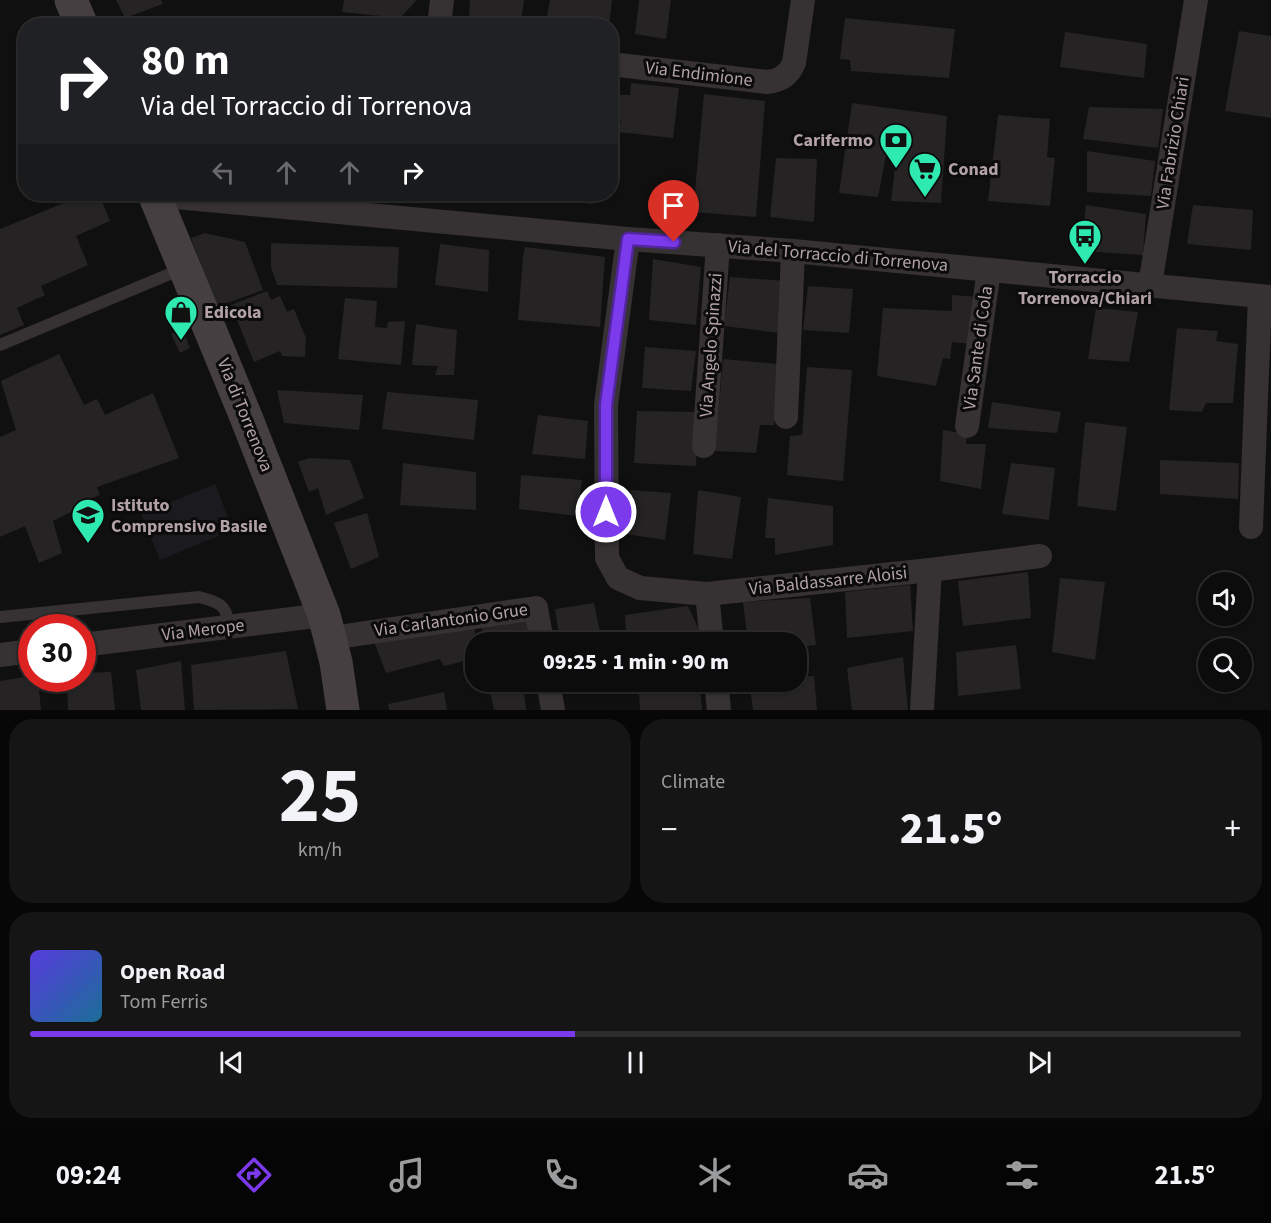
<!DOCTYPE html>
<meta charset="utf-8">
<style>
:root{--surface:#0d0c0c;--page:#161515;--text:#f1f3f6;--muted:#9a9b9d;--line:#2d2c2d;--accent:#7c3aed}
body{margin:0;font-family:"Source Sans 3",sans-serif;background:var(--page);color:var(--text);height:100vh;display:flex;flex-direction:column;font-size:22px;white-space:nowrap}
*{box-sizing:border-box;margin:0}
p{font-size:20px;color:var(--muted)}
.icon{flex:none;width:33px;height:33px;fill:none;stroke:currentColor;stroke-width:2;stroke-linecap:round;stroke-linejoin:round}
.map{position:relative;height:710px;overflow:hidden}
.side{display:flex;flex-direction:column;gap:9px;padding:9px;background:#070707;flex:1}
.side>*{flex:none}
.hud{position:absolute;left:18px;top:18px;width:600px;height:183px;border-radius:24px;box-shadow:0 2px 4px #0004,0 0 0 2px var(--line);background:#202124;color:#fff;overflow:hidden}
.buttons{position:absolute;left:1198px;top:572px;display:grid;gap:12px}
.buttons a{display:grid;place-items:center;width:54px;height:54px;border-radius:50%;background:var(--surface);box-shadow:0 2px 4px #0004,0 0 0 2px var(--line);font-size:30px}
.speed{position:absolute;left:18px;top:614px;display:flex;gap:12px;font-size:30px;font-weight:700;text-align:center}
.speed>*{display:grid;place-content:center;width:78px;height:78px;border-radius:50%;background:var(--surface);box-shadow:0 2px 4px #0004,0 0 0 2px var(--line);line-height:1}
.speed .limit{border:9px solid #d22;background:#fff;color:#111}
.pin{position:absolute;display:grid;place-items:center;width:51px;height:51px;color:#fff;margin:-62px -26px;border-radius:50% 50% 50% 0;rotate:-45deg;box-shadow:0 0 6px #0007}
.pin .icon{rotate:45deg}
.me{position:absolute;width:66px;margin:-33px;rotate:0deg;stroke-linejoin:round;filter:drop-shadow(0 0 4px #0008)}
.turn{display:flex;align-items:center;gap:21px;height:126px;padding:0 24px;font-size:27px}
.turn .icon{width:78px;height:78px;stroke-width:2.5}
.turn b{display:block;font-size:42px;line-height:51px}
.lanes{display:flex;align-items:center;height:57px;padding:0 24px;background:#0003;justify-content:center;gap:30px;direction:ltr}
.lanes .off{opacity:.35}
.big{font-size:45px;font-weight:800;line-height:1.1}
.side .card{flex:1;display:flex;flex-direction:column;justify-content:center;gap:9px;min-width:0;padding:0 21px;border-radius:24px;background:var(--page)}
.side .dial{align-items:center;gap:0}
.dial b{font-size:78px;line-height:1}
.song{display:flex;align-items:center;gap:18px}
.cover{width:72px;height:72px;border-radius:9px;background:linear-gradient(135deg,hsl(250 70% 55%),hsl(200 70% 35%))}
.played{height:6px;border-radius:3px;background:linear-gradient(90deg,var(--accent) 45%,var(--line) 45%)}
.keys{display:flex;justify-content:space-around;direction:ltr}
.heat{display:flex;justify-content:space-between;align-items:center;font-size:33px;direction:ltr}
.side .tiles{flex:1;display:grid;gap:9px;grid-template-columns:1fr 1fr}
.card:last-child{grid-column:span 2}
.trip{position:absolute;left:465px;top:632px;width:342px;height:60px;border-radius:24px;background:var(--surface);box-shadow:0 2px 4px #0004,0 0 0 2px var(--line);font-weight:800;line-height:60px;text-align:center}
.tab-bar{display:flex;height:96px;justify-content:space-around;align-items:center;background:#050505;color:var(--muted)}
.tab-bar .icon{width:42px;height:42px}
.tab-bar .on{color:var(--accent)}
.tab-bar b{font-size:27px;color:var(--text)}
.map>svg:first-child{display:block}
.green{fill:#1a1a1f}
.building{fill:#252323}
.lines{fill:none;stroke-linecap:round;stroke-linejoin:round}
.lane{stroke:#363132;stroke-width:12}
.street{stroke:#363132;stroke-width:24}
.secondary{stroke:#463f41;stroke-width:33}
.route-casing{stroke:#51269a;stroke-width:15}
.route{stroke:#7c3aed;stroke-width:10}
.labels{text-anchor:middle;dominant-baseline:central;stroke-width:6;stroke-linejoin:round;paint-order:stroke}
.street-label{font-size:18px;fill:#b2a2a6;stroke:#0c0b0b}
.poi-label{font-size:18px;font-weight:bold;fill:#b2a2a6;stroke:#0c0b0b;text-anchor:start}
</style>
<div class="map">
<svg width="1271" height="710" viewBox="0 0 1271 710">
<rect width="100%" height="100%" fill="#111010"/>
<path class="green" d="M 215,484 L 233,530 L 160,560 L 141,514 Z"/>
<g class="building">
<path d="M 116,0 L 161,0 L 163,4 L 125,18 Z"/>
<path d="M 344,0 L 416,0 L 415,2 L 400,18 L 342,12 Z"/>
<path d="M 470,0 L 524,0 L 521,23 L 469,18 Z"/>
<path d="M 550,0 L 612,0 L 609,26 L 574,26 L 546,22 Z"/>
<path d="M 639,0 L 671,0 L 666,39 L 635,34 Z"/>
<path d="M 845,18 L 955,29 L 949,78 L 851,71 L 850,60 L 840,59 Z"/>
<path d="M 1239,31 L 1271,36 L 1271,118 L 1225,111 Z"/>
<path d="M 1065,32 L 1147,44 L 1144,78 L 1060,67 Z"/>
<path d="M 631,83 L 679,88 L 673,138 L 618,132 L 621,121 L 610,119 L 612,95 L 630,95 Z"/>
<path d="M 704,94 L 765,101 L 756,217 L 693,212 Z"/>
<path d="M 852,103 L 947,116 L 941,203 L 891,201 L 896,159 L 886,156 L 878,197 L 839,193 Z"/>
<path d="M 1089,107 L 1163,109 L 1158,148 L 1083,139 Z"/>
<path d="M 998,115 L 1050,119 L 1047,157 L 1055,158 L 1050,206 L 988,201 Z"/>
<path d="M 1087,151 L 1155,161 L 1151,196 L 1087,192 Z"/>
<path d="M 776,158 L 817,159 L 814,222 L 770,217 Z"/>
<path d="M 86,194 L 99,194 L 110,221 L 76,236 L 88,265 L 41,286 L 45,295 L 17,308 L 24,325 L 0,335 L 0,229 Z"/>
<path d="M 501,194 L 539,194 L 538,198 L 500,195 Z"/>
<path d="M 548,194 L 594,194 L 593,204 L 547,200 Z"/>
<path d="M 1086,205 L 1146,214 L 1143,255 L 1081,251 Z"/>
<path d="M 1193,205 L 1253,210 L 1251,250 L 1187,244 Z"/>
<path d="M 205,233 L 245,242 L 263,290 L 217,307 L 191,238 Z"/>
<path d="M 271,243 L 399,247 L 397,288 L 277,285 L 271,267 Z"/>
<path d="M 440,244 L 489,250 L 488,292 L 435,285 Z"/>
<path d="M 525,247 L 605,257 L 600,327 L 518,320 L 523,257 Z"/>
<path d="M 653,259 L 701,267 L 696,325 L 649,320 Z"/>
<path d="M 730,277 L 785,281 L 779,333 L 724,326 Z"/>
<path d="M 808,286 L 853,289 L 849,333 L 803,330 Z"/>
<path d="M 267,291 L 271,300 L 280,296 L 287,312 L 294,309 L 306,338 L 305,357 L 282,356 L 280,351 L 254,362 L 231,305 Z"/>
<path d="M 952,295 L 980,297 L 972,344 L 952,342 L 950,359 L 943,358 L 936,386 L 877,376 L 883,308 L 952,311 Z"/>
<path d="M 345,298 L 377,301 L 375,327 L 387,328 L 388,322 L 405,321 L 401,365 L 338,359 Z"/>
<path d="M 1096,308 L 1138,312 L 1129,362 L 1088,359 Z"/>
<path d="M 416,324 L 457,330 L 454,375 L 435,375 L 438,366 L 412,365 Z"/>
<path d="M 1177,328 L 1218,331 L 1216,341 L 1238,344 L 1233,403 L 1206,403 L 1202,412 L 1169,410 Z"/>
<path d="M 182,329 L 190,348 L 180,353 L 171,334 Z"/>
<path d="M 645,347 L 696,351 L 691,391 L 642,388 Z"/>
<path d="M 59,354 L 84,405 L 97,399 L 105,415 L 153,393 L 179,458 L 97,487 L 100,495 L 79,503 L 77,509 L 53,521 L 62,553 L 39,563 L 25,526 L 0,537 L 0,437 L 16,430 L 1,381 Z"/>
<path d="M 723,359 L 778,364 L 774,425 L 760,425 L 756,453 L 715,451 Z"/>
<path d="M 807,367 L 852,370 L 843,481 L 787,475 L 790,436 L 802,435 Z"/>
<path d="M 277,390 L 363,395 L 359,430 L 284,423 Z"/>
<path d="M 387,392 L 478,400 L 474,440 L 382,429 Z"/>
<path d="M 992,402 L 1061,412 L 1057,433 L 988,428 Z"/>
<path d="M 637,411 L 698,412 L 696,466 L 634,463 Z"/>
<path d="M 538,415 L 588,421 L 585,459 L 532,454 Z"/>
<path d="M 1085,422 L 1127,427 L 1116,511 L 1077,506 Z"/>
<path d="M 943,430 L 967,434 L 966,444 L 986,444 L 981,489 L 940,481 Z"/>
<path d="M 309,458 L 350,460 L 364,498 L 326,515 L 318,488 L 309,492 L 298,462 Z"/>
<path d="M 1160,460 L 1239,463 L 1238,499 L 1160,494 Z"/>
<path d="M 403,463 L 476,472 L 476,510 L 400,505 Z"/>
<path d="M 1011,463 L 1055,468 L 1049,520 L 1002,514 Z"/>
<path d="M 521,475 L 582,480 L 578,516 L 519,509 Z"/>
<path d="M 631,490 L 671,493 L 665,540 L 626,534 Z"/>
<path d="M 698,490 L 741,497 L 732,559 L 693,554 Z"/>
<path d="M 768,498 L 833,506 L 833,545 L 775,555 L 775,538 L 765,538 Z"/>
<path d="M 367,513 L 379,557 L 351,569 L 334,523 Z"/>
<path d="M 1028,572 L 1031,618 L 963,626 L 958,581 Z"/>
<path d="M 1060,578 L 1105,582 L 1095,660 L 1052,652 Z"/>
<path d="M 910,585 L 913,631 L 847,638 L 845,592 Z"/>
<path d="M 810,598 L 816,645 L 796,647 L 796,642 L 748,642 L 743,602 Z"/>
<path d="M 594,603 L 602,642 L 560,642 L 555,609 Z"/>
<path d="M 688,606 L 699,630 L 700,642 L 627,642 L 625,615 Z"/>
<path d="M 528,619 L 533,642 L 484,642 L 481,624 Z"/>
<path d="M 473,623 L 477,642 L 476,642 L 476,658 L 444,666 L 440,659 L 386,673 L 374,642 Z"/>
<path d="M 1016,645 L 1021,689 L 958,696 L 956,652 Z"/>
<path d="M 286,651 L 298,709 L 194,710 L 191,665 Z"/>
<path d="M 903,657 L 908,710 L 852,710 L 847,668 Z"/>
<path d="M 181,661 L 185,710 L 141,710 L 136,670 Z"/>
<path d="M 111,672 L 115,710 L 68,710 L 67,678 L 82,678 L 82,673 Z"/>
<path d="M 32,676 L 32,678 L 38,678 L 41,710 L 0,710 L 0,681 Z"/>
<path d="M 814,676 L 817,710 L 753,710 L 749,681 L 796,681 L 796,677 Z"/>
<path d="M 523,683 L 526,710 L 494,710 L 490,691 Z"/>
<path d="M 700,688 L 702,710 L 640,710 L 639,694 Z"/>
<path d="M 444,692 L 447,710 L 389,710 L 388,704 Z"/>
</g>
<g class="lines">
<g class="lane">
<path d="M 0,345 L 184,268"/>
<path d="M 0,617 L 199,597 C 219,602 227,605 229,626"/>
</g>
<g class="street">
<path d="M 439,26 L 442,0"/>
<path d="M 610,64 L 767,82 C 780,81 789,75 794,63 L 803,0"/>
<path d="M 154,195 L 628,239 L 793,251 L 1271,297"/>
<path d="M 628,239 L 606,405 L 607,558 L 618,578 L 640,588 L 707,594 L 930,570 L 1040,556"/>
<path d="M 1150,285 L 1196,0"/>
<path d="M 786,417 L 793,251"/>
<path d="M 967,426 L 989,270"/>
<path d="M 704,446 L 718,245"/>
<path d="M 1251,527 L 1260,296"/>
<path d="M 707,594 L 712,642"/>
<path d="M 331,638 L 536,608 L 542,642"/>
<path d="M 82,645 L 324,615"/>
<path d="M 0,655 L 32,651"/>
<path d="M 548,681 L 553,710"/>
<path d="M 716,681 L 719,710"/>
<path d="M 922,710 L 930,570"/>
</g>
<g class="secondary">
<path d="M 71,0 L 82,26"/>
<path d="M 154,194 L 246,417 L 324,615 L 336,662 L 343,710"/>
</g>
</g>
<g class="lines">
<defs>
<path id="route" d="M 606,512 L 606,405 L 628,239 L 674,242"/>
</defs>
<use href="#route" class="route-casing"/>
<use href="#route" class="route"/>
</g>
<defs>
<symbol id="bank-pin" viewBox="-11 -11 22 30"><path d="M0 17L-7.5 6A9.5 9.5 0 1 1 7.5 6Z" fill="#2feab0" stroke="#0c0b0b"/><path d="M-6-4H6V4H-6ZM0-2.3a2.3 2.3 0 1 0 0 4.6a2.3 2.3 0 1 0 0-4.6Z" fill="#111"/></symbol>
<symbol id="supermarket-pin" viewBox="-11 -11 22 30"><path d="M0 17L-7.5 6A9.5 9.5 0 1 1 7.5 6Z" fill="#2feab0" stroke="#0c0b0b"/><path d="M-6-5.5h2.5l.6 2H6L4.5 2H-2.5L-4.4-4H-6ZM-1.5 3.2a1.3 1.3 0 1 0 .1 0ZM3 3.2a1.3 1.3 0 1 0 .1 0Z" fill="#111"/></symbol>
<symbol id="bus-pin" viewBox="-11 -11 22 30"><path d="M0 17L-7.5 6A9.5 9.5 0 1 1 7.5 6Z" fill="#2feab0" stroke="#0c0b0b"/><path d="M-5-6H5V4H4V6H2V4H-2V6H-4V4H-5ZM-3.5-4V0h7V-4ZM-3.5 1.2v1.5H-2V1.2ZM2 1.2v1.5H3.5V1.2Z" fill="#111"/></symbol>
<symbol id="shop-pin" viewBox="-11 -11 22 30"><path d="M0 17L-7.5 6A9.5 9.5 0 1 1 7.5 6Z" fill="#2feab0" stroke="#0c0b0b"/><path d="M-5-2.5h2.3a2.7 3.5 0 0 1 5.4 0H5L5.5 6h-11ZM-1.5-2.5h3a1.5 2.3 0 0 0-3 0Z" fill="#111"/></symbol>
<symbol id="school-pin" viewBox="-11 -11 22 30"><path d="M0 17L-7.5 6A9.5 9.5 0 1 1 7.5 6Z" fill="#2feab0" stroke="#0c0b0b"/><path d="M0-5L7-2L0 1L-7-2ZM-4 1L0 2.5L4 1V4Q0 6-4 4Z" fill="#111"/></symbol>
</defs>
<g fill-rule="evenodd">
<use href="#bank-pin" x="877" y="121" width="38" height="52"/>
<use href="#supermarket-pin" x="906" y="150" width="38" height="52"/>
<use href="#bus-pin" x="1066" y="217" width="38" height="52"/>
<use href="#shop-pin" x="162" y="293" width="38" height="52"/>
<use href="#school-pin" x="69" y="496" width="38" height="52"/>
</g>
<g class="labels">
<g class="street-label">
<text transform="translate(699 74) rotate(7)">Via Endimione</text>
<text transform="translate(1173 143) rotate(-81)">Via Fabrizio Chiari</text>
<text transform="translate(838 256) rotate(5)">Via del Torraccio di Torrenova</text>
<text transform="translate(711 345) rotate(-86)">Via Angelo Spinazzi</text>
<text transform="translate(978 348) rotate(-82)">Via Sante di Cola</text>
<text transform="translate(245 415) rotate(68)">Via di Torrenova</text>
<text transform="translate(828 581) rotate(-6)">Via Baldassarre Aloisi</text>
<text transform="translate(451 620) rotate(-8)">Via Carlantonio Grue</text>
<text transform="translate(203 630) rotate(-7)">Via Merope</text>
</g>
<g class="poi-label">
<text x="873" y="140" text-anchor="end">Carifermo</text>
<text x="948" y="169">Conad</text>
<text x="1085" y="277" text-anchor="middle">Torraccio<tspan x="1085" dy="21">Torrenova/Chiari</tspan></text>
<text x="204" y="312">Edicola</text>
<text x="111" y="505">Istituto<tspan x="111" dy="21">Comprensivo Basile</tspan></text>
</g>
</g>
</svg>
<div class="buttons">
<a><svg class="icon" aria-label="sound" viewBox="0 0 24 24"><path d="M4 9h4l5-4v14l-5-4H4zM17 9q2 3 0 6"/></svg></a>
<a><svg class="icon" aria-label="search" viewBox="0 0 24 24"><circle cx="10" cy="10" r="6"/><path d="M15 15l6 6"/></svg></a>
</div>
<div class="speed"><div class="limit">30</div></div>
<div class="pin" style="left:674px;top:242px;background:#d93025"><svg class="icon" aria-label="arrive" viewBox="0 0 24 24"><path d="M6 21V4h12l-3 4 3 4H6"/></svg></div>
<svg class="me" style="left:606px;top:512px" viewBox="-20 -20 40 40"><circle r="17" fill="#7c3aed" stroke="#fff" stroke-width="3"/><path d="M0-11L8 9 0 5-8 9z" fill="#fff"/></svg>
<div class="trip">09:25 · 1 min · 90 m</div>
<div class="hud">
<div class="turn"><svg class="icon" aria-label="right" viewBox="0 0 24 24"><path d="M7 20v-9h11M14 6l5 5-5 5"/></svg><div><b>80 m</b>Via del Torraccio di Torrenova</div></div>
<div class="lanes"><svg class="icon off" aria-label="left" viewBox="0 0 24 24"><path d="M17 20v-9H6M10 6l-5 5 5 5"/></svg><svg class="icon off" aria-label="ahead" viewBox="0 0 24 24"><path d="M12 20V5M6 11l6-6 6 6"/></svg><svg class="icon off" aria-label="ahead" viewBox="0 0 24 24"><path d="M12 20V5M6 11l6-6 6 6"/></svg><svg class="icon" aria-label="right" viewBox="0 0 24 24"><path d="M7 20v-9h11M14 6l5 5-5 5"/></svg></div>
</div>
</div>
<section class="side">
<div class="tiles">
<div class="card dial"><b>25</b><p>km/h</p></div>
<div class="card"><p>Climate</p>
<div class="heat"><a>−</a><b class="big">21.5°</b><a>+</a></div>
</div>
<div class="card">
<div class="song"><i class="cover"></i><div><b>Open Road</b><p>Tom Ferris</p></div></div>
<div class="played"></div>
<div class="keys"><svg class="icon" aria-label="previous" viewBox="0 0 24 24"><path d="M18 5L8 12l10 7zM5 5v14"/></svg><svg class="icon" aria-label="pause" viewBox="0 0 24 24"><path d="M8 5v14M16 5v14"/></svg><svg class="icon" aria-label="next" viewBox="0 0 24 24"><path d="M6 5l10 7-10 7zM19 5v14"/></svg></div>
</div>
</div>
</section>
<nav class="tab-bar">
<b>09:24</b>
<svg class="icon on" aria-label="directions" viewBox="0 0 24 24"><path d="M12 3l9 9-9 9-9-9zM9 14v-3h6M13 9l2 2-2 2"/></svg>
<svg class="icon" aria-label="music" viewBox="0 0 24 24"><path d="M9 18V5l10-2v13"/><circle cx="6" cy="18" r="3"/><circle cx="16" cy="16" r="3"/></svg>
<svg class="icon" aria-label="phone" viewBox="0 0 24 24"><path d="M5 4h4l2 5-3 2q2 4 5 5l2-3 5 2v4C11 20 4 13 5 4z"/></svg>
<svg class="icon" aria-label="climate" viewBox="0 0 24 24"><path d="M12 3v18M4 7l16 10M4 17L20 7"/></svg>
<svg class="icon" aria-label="car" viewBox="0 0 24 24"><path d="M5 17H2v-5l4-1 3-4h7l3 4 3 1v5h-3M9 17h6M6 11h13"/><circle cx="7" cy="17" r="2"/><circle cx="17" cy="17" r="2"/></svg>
<svg class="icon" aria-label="filters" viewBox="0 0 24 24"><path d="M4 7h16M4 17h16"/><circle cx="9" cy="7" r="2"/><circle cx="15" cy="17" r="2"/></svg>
<b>21.5°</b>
</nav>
